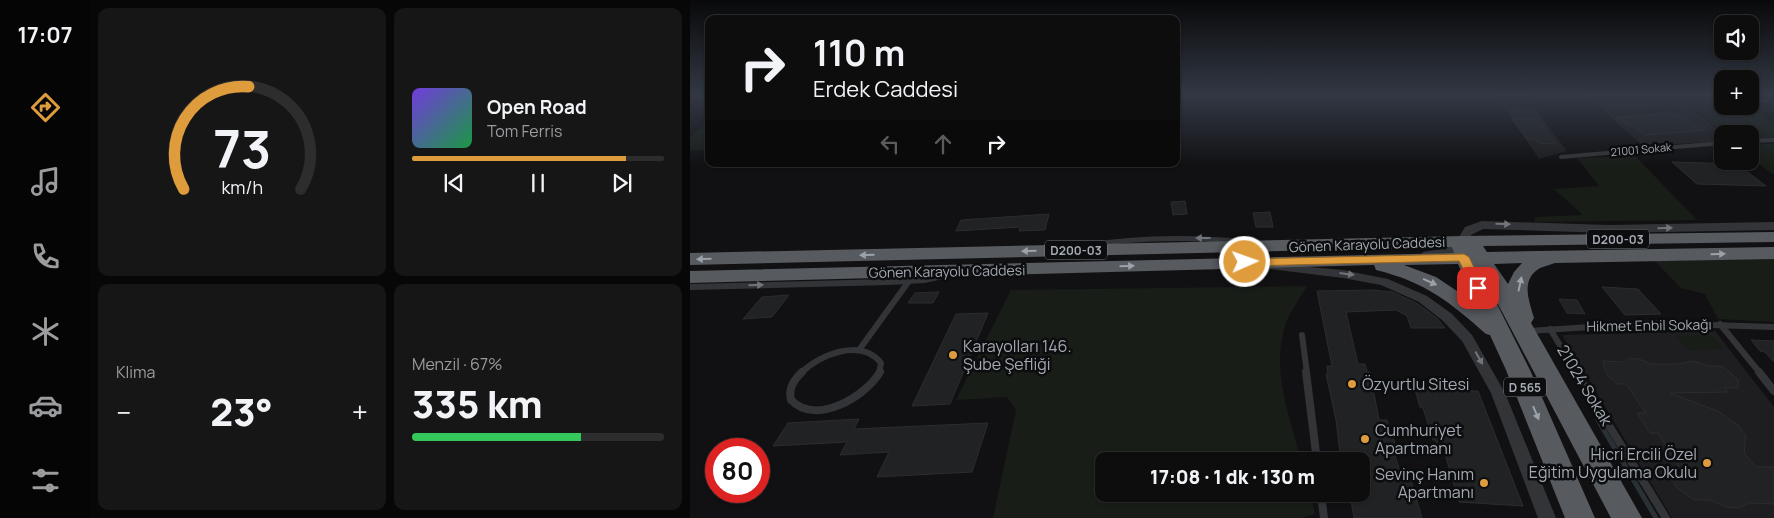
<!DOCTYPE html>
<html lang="tr">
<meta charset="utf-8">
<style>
:root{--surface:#0d0d0e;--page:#161617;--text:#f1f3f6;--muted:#9a9c9e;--line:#2d2d2e;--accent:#df9c3d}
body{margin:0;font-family:Manrope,sans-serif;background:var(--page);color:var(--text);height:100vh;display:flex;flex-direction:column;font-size:19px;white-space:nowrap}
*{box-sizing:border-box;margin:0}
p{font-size:16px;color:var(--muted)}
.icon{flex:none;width:28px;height:28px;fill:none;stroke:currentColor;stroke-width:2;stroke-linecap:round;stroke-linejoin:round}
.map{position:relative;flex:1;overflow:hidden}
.side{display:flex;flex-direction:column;gap:8px;padding:8px;background:#070708;width:600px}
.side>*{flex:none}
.top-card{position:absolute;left:15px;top:15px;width:475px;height:152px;border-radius:10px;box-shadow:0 1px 4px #0004,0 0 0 1px var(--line);background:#0d0d0e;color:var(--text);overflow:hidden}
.fabs{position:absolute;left:1024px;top:15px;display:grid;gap:10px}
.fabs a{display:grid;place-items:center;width:45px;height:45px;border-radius:10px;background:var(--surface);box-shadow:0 1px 4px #0004,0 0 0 1px var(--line);font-size:25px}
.speed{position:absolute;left:15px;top:438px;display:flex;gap:10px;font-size:25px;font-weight:700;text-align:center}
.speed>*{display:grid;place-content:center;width:65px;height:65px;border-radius:50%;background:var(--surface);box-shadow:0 1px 4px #0004,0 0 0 1px var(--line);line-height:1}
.speed .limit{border:8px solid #d22;background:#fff;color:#111}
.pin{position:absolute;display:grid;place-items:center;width:42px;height:42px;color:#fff;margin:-21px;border-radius:10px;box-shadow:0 2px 8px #0006}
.me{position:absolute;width:55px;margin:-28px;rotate:88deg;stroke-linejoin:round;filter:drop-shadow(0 0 4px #0008)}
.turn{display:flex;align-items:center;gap:18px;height:105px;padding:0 25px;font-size:22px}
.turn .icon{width:65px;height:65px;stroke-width:2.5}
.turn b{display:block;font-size:35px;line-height:42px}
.lanes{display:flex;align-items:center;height:48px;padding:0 25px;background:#0003;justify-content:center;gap:25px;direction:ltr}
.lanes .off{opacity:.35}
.big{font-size:38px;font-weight:800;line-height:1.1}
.side .widget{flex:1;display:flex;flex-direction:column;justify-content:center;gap:8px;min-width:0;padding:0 18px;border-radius:10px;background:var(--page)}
.side .dial{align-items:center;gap:0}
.dial svg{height:130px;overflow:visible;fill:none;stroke:var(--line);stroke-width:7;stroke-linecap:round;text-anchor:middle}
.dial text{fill:var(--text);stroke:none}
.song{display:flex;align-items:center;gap:15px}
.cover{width:60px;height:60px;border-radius:8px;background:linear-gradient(135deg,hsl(260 70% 55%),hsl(140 70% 35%))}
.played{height:5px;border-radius:2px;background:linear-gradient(90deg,var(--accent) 85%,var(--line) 85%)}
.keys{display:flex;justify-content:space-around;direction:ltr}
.heat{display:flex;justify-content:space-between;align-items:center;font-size:28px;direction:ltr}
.charge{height:8px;border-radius:4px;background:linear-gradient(90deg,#34c759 67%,var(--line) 0)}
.side .tiles{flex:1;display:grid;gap:8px;grid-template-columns:repeat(2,1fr)}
.trip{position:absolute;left:405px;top:452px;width:275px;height:50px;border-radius:10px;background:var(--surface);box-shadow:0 1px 4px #0004,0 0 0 1px var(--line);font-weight:800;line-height:50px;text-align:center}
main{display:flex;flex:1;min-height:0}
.dock{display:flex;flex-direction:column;width:90px;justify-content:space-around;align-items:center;background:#050506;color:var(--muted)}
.dock .icon{width:35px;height:35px}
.dock .selected{color:var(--accent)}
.dock b{font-size:22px;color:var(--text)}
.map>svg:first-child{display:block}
.built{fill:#1e1e20}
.green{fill:#181d18}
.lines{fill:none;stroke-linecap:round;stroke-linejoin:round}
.stream-far1{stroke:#293135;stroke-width:2.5}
.stream{stroke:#293135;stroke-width:5}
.building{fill:#212224;stroke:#2c2c2f}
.service-far3{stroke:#333437;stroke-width:4}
.service-far2{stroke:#333437;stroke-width:5}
.service-far1{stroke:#333437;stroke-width:6}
.service{stroke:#333437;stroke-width:8}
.minor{fill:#333437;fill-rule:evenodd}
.tertiary{fill:#333437;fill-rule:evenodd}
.trunk{fill:#575a5f;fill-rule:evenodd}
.oneway{fill:#71747b}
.oneway2{fill:#9ca1aa}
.route{fill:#df9c3d;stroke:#916528}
.poi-dot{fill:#df9c3d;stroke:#0c0d0e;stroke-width:2}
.labels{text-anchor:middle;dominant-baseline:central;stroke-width:5;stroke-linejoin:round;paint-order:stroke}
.far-street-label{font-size:11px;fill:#a4a9b2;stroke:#0c0d0e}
.shield{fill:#0c0d0e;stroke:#767a81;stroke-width:1}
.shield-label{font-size:12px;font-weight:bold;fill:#a4a9b2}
.street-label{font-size:14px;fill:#a4a9b2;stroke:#0c0d0e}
.near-poi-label{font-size:16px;fill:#a4a9b2;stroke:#0c0d0e;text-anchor:start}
.near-street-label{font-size:16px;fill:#a4a9b2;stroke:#0c0d0e}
</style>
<main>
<nav class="dock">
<b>17:07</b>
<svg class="icon selected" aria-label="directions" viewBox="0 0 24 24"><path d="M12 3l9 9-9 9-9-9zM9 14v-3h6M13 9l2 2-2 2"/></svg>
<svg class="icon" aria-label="music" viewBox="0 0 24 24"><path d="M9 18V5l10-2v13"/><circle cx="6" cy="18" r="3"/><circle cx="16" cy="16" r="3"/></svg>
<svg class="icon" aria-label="phone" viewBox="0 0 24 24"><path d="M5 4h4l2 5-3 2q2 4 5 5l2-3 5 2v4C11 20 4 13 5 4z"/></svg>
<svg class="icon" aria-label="climate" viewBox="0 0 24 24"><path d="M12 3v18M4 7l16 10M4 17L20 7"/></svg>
<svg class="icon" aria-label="car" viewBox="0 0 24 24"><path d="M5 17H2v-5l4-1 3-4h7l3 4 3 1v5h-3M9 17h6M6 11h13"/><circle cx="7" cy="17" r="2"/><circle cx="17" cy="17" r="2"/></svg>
<svg class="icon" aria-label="filters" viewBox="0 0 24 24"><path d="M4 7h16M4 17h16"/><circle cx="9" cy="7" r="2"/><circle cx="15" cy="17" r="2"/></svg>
</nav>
<section class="side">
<div class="tiles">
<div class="widget dial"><svg viewBox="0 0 100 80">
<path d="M14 69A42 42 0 1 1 86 69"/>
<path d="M14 69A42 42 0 0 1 54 6" stroke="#df9c3d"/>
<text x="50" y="56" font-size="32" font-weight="700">73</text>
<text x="50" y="72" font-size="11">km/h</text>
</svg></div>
<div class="widget">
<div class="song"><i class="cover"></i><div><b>Open Road</b><p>Tom Ferris</p></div></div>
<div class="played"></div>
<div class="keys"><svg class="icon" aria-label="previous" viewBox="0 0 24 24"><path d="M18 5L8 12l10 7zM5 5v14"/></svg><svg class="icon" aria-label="pause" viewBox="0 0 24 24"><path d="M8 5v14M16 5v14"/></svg><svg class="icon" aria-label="next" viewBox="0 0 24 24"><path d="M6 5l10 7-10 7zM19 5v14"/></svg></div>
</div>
<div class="widget"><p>Klima</p>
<div class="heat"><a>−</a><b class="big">23°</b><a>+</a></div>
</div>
<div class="widget"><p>Menzil · 67%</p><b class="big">335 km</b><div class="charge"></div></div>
</div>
</section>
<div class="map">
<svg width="1084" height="518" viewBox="0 0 1084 518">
<rect width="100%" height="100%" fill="#111113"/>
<g class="built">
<path d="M 805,94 L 834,94 L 877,151 L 849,159 Z"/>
<path d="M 895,94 L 932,94 L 990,100 L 1034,134 L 1032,134 L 1032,141 L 953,146 Z"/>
<path d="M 1025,331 L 1084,407 L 1084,518 L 982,518 L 872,335 Z"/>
</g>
<g class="green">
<path d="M 809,94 L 836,97 L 846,110 L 819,108 Z"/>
<path d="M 895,94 L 1032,94 L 1032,106 L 1057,106 L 1084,123 L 1084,138 L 1060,139 L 1060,134 L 1036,134 L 991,100 L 975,98 L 991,101 L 906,104 Z"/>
<path d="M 986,106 L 998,112 L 924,116 L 914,109 Z"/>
<path d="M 15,124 L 19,124 L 19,150 L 0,151 L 0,137 Z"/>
<path d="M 1084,143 L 1084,175 L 1060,158 L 1060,146 Z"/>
<path d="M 945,156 L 1007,220 L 844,222 L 845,217 L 893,215 L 864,189 L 909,186 L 887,158 Z"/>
<path d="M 1084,258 L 1084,322 L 1028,319 L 1015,294 L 991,288 L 965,261 Z"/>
<path d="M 617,286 C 610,298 601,310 596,323 C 580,369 600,417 611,461 L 414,461 L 414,494 L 620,494 L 625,514 L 611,518 L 303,518 L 326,410 L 317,397 L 266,400 L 321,290 Z"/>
<path d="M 1021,335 L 1035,349 L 999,350 L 986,336 Z"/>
</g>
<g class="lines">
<g class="stream-far1">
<path d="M 995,94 L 1032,97"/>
<path d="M 1060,100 L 1076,101"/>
</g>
<path class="stream" d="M 908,420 L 966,518"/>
</g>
<g class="building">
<path d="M 982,113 L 1016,130 L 956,135 L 926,117 Z"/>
<path d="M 822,119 L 847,119 L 867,144 L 849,143 L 846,140 L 837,139 Z"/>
<path d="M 982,162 L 1047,164 L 1076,186 L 1007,184 Z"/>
<path d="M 495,201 L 497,214 L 483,215 L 481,202 Z"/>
<path d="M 580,212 L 583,227 L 566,227 L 563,213 Z"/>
<path d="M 359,214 L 355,230 L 329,231 L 330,227 L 266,231 L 271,220 Z"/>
<path d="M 912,287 L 948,289 L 971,314 L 935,315 Z"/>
<path d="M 683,290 L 703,292 L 728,304 L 747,318 L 755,328 L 721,328 L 717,316 L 706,310 L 656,312 L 668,364 L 675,364 L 677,372 L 680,372 L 689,420 L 697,420 L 699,428 L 701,428 L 707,452 L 704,452 L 712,478 L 720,477 L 732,518 L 664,518 L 660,494 L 671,494 L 671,461 L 653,461 L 651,452 L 650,453 L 646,420 L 636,374 L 638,374 L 637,366 L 642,366 L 627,291 Z"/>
<path d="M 249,292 L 243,303 L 218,303 L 225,293 Z"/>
<path d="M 99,295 L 82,317 L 53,319 L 72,297 Z"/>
<path d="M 869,299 L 887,300 L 895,314 L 877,313 Z"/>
<path d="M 298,313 L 260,404 L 222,406 L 266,314 Z"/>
<path d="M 1061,340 L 1084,341 L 1084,362 L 1075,352 L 1070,351 Z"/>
<path d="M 940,358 L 949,359 L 961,364 L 987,364 L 1004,361 L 1018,366 L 1031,366 L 1041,373 L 1048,380 L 1048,388 L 1034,388 L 1038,392 L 980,393 L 1028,411 L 1049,426 L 1056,437 L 1054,453 L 1066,467 L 1084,467 L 1084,504 L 1059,503 L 1050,508 L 1036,507 L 1020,500 L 1004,500 L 986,487 L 977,470 L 991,470 L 968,433 L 960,433 L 947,413 L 956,413 L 936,384 L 927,384 L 918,376 L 914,368 L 913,361 L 934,362 Z"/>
<path d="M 725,390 L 788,391 L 833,506 L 769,502 L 753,447 L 748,447 L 746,440 L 743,440 L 733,408 L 730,407 Z"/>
<path d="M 169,419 L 164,429 L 298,423 L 282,472 L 187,477 L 199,452 L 150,455 L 157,442 L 83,446 L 98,423 Z"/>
</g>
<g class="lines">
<g class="service-far3">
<path d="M 1060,141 L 1084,140"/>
<path d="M 871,157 L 1032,143"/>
</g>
<path class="service-far2" d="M 394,246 C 449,236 506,237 562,242"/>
<g class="service-far1">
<path d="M 0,287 L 199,282 L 234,280 L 257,275"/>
<path d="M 1030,324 L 1070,373"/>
<path d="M 860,329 L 887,373"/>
<path d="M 839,331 L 961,323 L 1084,327"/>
<path d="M 612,335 L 617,373"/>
<path d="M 169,350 L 219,281"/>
<path d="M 111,373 C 130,354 171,338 191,363 L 189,373"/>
</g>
<g class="service">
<path d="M 112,372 C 104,380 98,388 101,400 C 126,426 175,397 190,372"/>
<path d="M 616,372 L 627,461"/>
<path d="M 886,372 L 976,518"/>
<path d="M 1069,372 L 1084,391"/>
<path d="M 631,494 L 634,518"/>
</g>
<path class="minor" d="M 575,263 L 653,270 L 698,279 L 737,296 L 762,314 L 782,335 L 815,393 L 866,518 L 848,518 L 801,393 L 772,341 L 752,320 L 729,302 L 691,285 L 653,278 L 571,268 L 569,266 Z"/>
<g class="tertiary">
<path d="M 1073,94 L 1084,94 L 1084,98 L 1074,96 Z"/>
<path d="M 792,221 L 919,225 L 1084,222 L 1084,230 L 919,233 L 793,229 L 781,235 C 779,242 774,249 767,254 C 759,259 737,262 731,255 L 733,252 L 757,248 L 767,240 L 775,227 Z"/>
</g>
<path class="trunk" d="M 1084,232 L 1084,242 L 793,246 L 797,252 L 1084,247 L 1084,259 L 865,263 C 860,265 855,266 850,268 C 830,280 839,300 844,318 L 841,323 L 952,518 L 921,518 L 791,272 L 840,370 L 905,518 L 875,518 L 816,370 L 800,335 L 796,334 C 760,302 735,282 686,270 L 684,265 L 0,283 L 0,271 L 764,253 L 762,247 L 0,265 L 0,253 L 773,236 ZM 832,263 L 824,272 L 818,284 L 804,264 ZM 768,264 L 785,303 L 746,277 L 714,265 Z"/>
</g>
<defs><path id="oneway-solid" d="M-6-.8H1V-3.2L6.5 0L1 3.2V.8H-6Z" transform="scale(1.25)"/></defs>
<g class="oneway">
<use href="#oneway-solid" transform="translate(813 224) rotate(2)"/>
<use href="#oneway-solid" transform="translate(975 228) rotate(-1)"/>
<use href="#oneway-solid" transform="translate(513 238) rotate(-180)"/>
<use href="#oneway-solid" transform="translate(657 274) rotate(7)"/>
<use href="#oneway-solid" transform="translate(66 285) rotate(-1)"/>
<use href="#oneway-solid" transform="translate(789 358) rotate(61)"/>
</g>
<g class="oneway2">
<use href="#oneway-solid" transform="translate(339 251) rotate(179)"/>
<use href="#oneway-solid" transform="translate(1028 254) rotate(-2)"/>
<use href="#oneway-solid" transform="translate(177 255) rotate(179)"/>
<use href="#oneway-solid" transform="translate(14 259) rotate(179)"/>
<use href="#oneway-solid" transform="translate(437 266) rotate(-2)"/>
<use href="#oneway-solid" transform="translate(740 282) rotate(24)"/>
<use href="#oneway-solid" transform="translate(830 284) rotate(-78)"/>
<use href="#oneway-solid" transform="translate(846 413) rotate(67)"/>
</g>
<linearGradient id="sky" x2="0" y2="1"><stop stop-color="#09090a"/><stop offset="0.57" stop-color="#323844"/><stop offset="1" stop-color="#323844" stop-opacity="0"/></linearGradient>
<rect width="1084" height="166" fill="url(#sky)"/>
<path class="route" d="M 774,254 L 779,257 L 794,288 L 792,290 L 784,290 L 769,261 L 555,266 L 550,262 L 555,259 Z"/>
<g class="poi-dot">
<circle cx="263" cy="355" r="5"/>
<circle cx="662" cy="384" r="5"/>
<circle cx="675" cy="439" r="5"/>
<circle cx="1017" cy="463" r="5"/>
<circle cx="794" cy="483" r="5"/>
</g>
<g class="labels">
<g class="far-street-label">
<text transform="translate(951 149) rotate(-5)">21001 Sokak</text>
</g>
<g class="shield">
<rect x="897" y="229.5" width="62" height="19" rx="4"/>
<rect x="355" y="240.5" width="62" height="19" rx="4"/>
<rect x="814" y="377.5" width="42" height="19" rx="4"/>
</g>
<g class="shield-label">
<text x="928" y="239">D200-03</text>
<text x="386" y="250">D200-03</text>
<text x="835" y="387">D 565</text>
</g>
<g class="street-label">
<text transform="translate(677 244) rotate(-2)">Gönen Karayolu Caddesi</text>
<text transform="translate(257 271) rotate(-1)">Gönen Karayolu Caddesi</text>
<text transform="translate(959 325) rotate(-1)">Hikmet Enbil Sokağı</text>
</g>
<g class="near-poi-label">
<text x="273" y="346">Karayolları 146.<tspan x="273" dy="18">Şube Şefliği</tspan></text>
<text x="672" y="384">Özyurtlu Sitesi</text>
<text x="685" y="430">Cumhuriyet<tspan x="685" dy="18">Apartmanı</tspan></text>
<text x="1007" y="454" text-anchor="end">Hicri Ercili Özel<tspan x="1007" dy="18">Eğitim Uygulama Okulu</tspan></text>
<text x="784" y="474" text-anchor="end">Sevinç Hanım<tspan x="784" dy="18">Apartmanı</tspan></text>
</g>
<g class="near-street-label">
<text transform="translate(895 385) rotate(59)">21024 Sokak</text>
</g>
</g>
</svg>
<div class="fabs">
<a><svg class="icon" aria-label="sound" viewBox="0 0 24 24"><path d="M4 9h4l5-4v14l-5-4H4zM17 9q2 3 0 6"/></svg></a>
<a>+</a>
<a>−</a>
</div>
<div class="speed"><div class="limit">80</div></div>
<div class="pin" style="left:788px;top:288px;background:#d93025"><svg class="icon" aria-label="arrive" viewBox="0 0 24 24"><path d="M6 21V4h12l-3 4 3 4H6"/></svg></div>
<svg class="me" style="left:555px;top:262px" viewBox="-20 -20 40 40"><circle r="17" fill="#df9c3d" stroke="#fff" stroke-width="3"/><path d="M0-11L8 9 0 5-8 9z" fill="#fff"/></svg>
<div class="trip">17:08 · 1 dk · 130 m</div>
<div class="top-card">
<div class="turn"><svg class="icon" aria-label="right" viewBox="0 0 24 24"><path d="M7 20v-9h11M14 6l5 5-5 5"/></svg><div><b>110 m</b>Erdek Caddesi</div></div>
<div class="lanes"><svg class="icon off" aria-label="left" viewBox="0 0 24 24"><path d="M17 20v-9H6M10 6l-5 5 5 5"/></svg><svg class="icon off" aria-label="ahead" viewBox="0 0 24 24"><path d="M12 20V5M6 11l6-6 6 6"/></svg><svg class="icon" aria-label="right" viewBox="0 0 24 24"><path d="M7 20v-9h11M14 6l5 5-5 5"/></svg></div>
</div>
</div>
</main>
